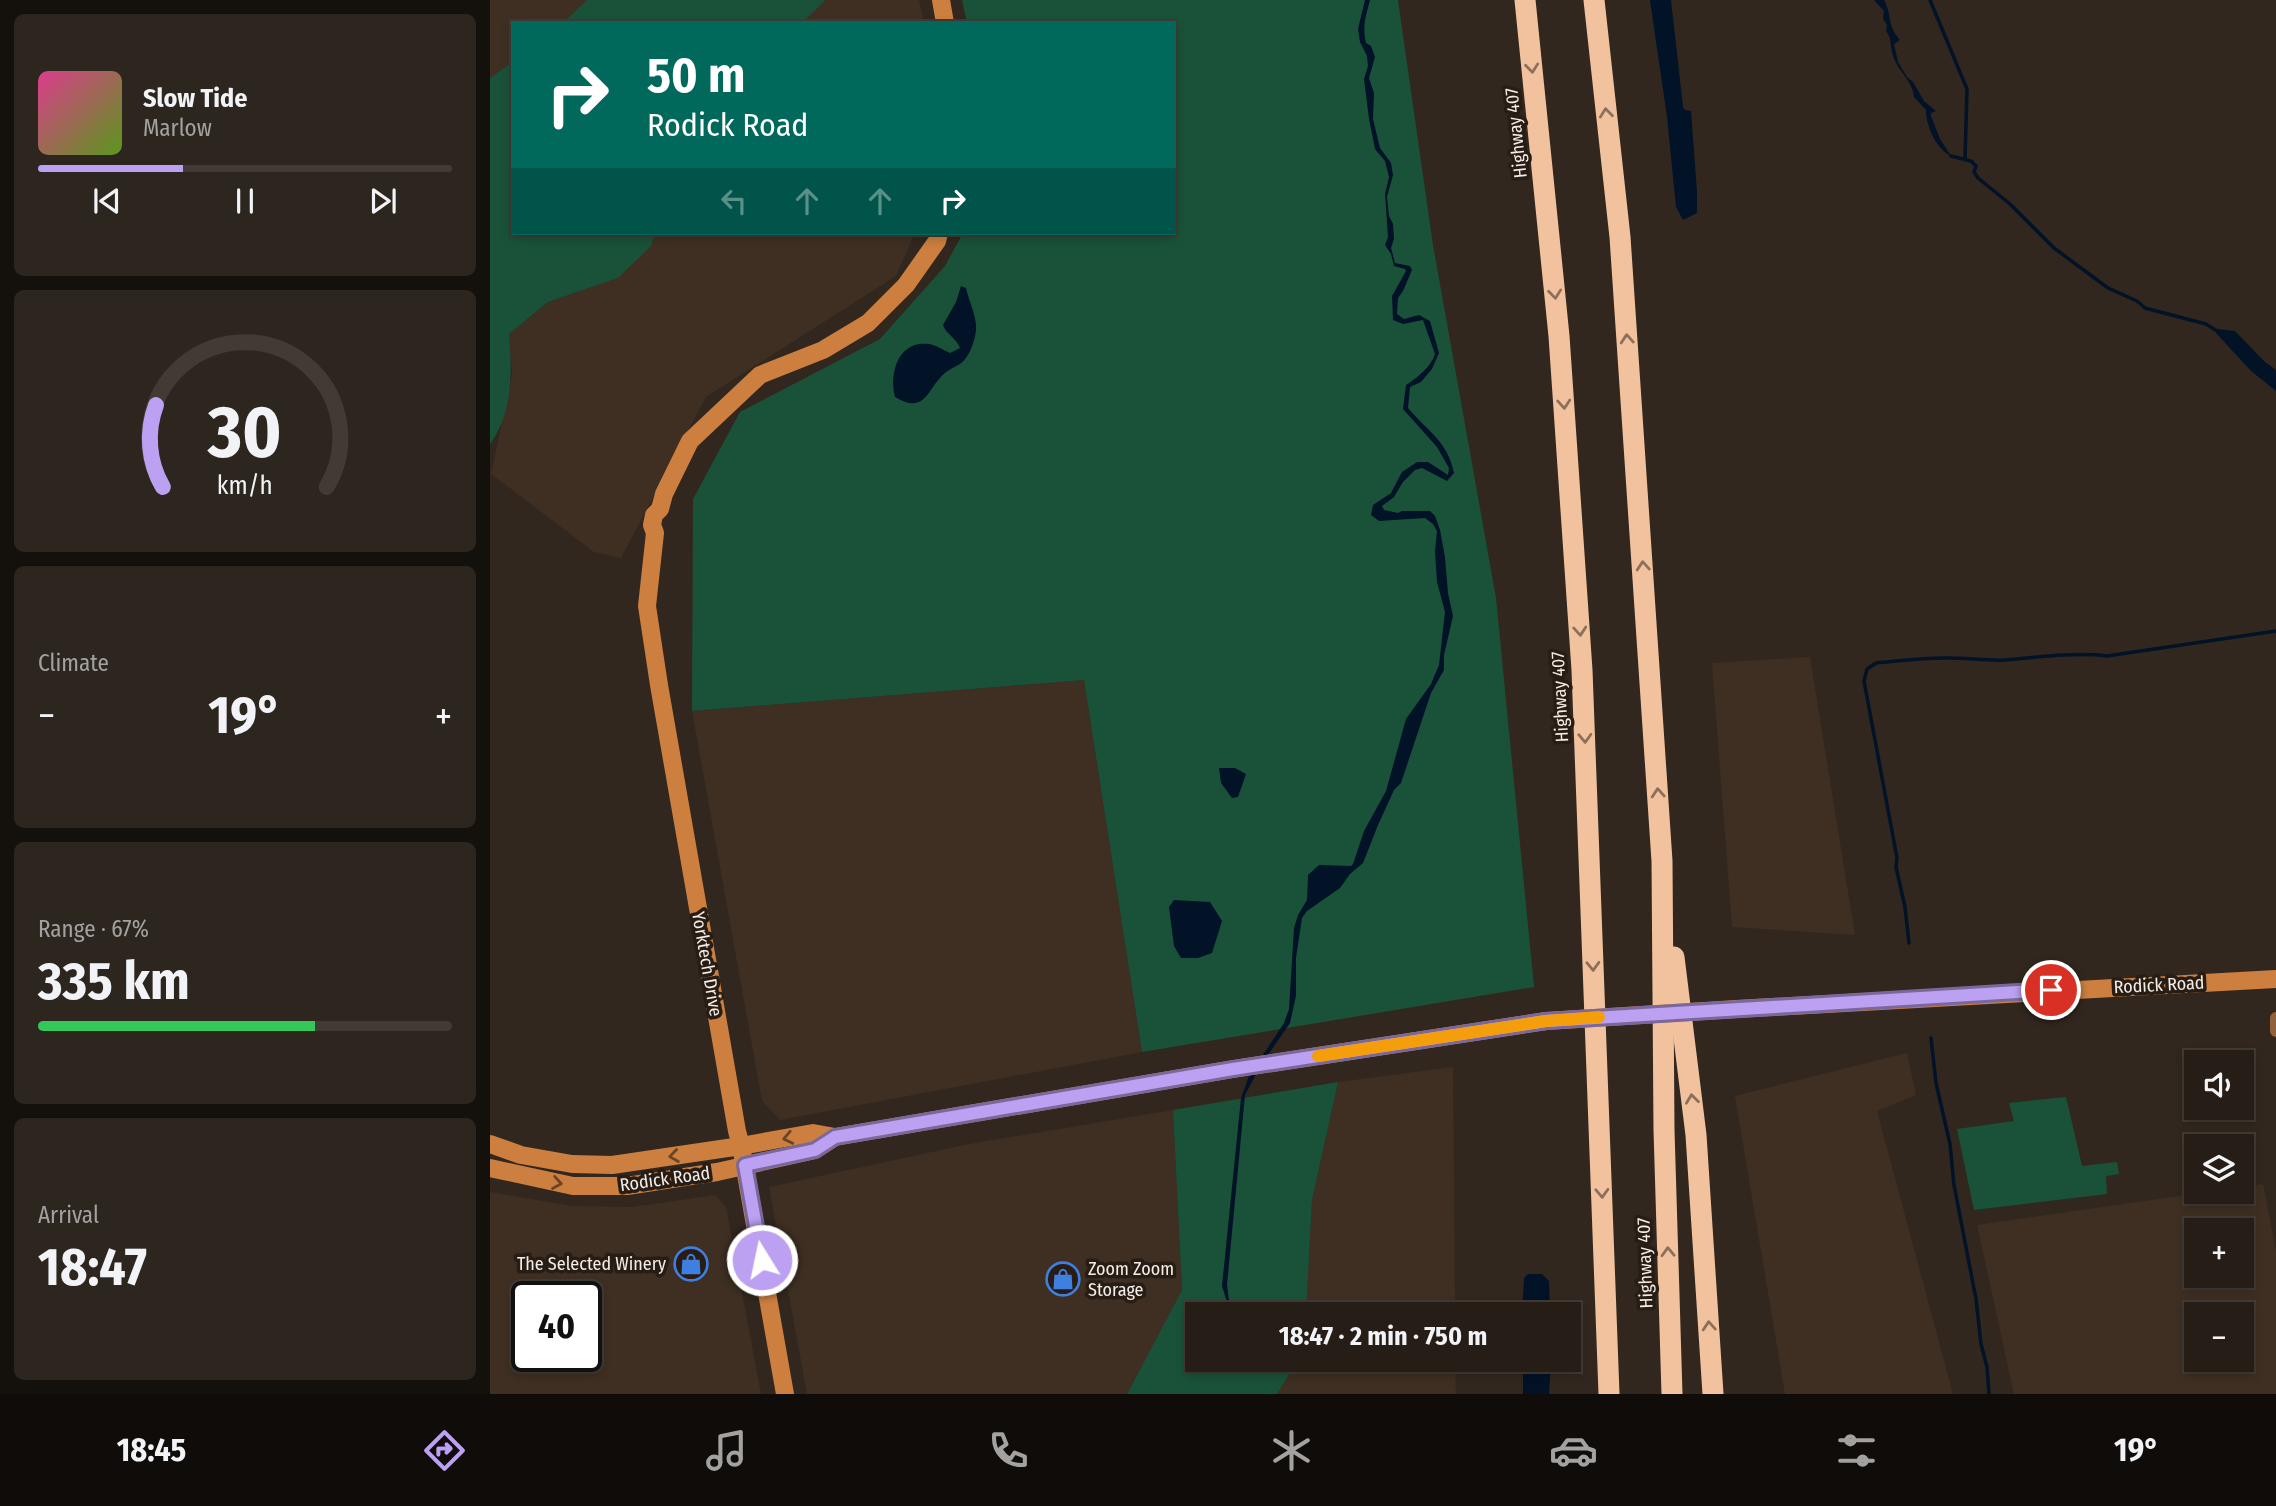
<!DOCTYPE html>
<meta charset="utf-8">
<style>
:root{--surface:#251d16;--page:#2d261f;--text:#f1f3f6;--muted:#a3a2a1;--line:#423b35;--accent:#bca0f2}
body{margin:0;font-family:"Fira Sans Condensed",sans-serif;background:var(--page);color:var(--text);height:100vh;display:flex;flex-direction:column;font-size:26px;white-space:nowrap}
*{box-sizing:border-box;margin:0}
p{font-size:23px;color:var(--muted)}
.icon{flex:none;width:38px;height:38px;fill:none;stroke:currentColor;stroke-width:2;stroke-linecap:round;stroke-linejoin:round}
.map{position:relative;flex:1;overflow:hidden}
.panel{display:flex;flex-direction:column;gap:14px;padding:14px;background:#14100c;width:490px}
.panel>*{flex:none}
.top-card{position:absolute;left:21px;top:21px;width:665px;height:214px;border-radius:0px;box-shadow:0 4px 10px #0003,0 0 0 2px var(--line);background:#00695c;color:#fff;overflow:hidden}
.buttons{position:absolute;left:1694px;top:1050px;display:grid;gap:14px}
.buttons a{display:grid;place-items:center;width:70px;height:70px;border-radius:0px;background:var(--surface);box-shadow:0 4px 10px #0003,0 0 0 2px var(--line);font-size:35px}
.speed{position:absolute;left:21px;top:1281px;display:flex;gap:14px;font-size:35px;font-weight:700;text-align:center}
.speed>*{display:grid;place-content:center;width:91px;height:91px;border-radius:50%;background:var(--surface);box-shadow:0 4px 10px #0003,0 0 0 2px var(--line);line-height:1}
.speed .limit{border:4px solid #111;border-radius:10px;background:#fff;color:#111}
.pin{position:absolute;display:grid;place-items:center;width:60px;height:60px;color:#fff;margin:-30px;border:4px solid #fff;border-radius:50%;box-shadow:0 2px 7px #0007}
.me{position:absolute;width:77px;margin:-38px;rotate:350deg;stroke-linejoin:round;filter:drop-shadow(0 0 5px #0008)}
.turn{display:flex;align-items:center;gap:24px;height:147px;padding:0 21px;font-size:32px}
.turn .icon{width:91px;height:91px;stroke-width:2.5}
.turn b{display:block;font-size:49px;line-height:60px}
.lanes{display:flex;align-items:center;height:66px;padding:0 21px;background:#0003;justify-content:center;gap:35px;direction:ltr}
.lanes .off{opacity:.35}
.big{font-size:52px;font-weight:700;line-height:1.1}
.panel .tile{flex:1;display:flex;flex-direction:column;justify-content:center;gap:10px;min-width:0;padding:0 24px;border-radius:10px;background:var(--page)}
.panel .dial{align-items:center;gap:0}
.dial svg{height:182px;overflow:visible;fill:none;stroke:var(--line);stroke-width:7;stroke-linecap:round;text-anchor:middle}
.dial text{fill:var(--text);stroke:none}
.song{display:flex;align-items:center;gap:21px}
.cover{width:84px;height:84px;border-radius:10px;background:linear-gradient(135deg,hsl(330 70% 55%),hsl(90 70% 35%))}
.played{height:7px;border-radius:4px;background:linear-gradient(90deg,var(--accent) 35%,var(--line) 35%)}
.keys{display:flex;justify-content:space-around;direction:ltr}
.heat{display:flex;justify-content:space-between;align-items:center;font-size:38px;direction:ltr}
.charge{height:10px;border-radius:5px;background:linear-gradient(90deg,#34c759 67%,var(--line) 0)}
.trip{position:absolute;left:695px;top:1302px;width:396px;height:70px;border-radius:0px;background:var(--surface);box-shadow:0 4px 10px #0003,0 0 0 2px var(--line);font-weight:700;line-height:70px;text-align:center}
.menu{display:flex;height:112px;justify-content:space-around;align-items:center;background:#0f0c09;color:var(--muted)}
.menu .icon{width:49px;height:49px}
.menu .selected{color:var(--accent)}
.menu b{font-size:32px;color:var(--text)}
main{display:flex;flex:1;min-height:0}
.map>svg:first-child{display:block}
.built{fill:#3e2f22;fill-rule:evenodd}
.green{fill:#1a5239}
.water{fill:#021227}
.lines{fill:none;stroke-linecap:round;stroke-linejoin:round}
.stream{stroke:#021227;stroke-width:3.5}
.street{stroke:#91613b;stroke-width:12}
.secondary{stroke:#cc7f3f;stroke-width:18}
.highway{stroke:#f2c29e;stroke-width:21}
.secondary-bridge{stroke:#cc7f3f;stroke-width:18}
.oneway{stroke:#8c705a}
.oneway2{stroke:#694426}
.route-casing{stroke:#7a689d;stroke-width:18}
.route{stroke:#bca0f2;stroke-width:12}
.slow{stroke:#f59e0b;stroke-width:12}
.labels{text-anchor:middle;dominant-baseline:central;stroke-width:7;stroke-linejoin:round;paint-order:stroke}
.street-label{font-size:18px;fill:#f4ede7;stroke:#271d15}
.poi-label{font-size:18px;fill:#f4ede7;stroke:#271d15;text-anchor:end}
</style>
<main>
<section class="panel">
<div class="tile">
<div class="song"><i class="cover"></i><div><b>Slow Tide</b><p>Marlow</p></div></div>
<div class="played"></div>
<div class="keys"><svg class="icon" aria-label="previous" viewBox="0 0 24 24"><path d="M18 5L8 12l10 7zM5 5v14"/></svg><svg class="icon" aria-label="pause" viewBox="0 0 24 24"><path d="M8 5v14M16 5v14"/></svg><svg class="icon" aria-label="next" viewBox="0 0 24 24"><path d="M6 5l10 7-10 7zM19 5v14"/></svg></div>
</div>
<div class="tile dial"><svg viewBox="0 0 100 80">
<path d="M14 69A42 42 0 1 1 86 69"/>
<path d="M14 69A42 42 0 0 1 11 33" stroke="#bca0f2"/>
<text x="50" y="56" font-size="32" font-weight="700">30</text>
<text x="50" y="72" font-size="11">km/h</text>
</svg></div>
<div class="tile"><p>Climate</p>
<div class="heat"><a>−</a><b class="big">19°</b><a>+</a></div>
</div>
<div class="tile"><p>Range · 67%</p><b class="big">335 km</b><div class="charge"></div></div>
<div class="tile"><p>Arrival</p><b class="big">18:47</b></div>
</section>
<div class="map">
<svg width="1786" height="1394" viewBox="0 0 1786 1394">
<rect width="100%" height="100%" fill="#31271e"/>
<g class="built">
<path d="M 0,0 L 429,0 L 434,23 L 23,23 L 23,152 L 0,136 Z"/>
<path d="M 142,233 L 425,233 L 406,276 L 216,397 L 131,558 L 104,552 L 1,474 L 22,375 L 19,334 L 58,302 L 128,278 Z"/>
<path d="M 1320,657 L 1365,935 L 1242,927 L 1222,663 Z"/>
<path d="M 594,680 L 652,1052 L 290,1120 L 272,1101 L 202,711 Z"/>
<path d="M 1417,1053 L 1426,1095 L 1387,1111 L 1463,1394 L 1295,1394 L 1245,1096 Z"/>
<path d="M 963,1067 L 965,1314 L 816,1314 L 822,1200 L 848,1082 Z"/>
<path d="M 683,1110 L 692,1290 L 637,1394 L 317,1394 L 279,1187 L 479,1144 Z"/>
<path d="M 1773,1184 L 1786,1250 L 1786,1394 L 1524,1394 L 1487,1225 L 1717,1192 L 1752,1192 L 1752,1187 ZM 1706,1230 L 1752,1230 L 1752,1276 L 1706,1276 ZM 1706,1314 L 1752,1314 L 1752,1360 L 1706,1360 Z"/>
<path d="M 0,1192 L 83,1206 L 143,1207 L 225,1195 L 236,1207 L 271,1394 L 0,1394 ZM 37,1297 L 96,1297 L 96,1356 L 37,1356 Z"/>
<path d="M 808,1360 L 965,1360 L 966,1394 L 787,1394 Z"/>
</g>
<g class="green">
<path d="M 97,0 L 335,0 L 312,23 L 73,23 Z"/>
<path d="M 472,0 L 908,0 L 943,245 L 1006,598 L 1044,987 L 652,1052 L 594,680 L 202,711 L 203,499 L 250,412 L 390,339 L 455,266 L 473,233 L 684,233 L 684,23 L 477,23 Z"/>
<path d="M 23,62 L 23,233 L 165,233 L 161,246 L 128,278 L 58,302 L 19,334 C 22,371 23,413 0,444 L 0,78 Z"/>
<path d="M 848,1082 L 822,1200 L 816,1314 L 707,1314 L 707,1360 L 808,1360 L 787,1394 L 637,1394 L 692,1290 L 683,1110 Z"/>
<path d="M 1576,1097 L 1592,1166 L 1627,1162 L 1629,1174 L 1616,1176 L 1617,1194 L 1484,1210 L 1467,1129 L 1524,1121 L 1519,1103 Z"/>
</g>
<g class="water">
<path d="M 875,0 L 880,0 C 876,16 872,26 876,43 L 881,46 L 885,57 L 879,78 L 884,93 L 883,119 L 890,148 L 901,163 L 903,175 L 897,197 L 899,216 L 903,224 L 904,239 L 901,248 L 905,263 L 920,266 L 922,270 L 913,291 L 908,298 L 907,314 L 914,319 L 929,315 L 940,321 L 949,353 L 942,369 L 931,382 L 920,387 L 918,408 C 938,432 957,440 964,473 L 957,481 L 932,468 L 925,470 L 913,482 L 904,497 L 892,506 L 894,510 L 908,513 L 912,511 L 940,511 L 945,516 L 950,530 L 955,557 L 958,593 L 963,616 L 954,655 L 954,670 L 941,693 L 911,783 L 904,790 L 888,825 L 873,863 L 860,874 L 850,888 L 817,911 L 812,918 L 806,958 L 806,996 L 800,1023 L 771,1065 L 755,1095 L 737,1285 L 739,1300 L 749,1314 L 745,1314 L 736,1299 L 732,1286 L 751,1098 L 759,1076 L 794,1023 L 799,1009 L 804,928 L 808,915 L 817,900 L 818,875 L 829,865 L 861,866 L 863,864 L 874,831 L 896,791 L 916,719 L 941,684 L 949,665 L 955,612 L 947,582 L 945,552 L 947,531 L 943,524 L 935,518 L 889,521 L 881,515 L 883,505 L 901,493 L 912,472 L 927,462 L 938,462 L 958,475 L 959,468 L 947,447 L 913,409 L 916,385 C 927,378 941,367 945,354 L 933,320 L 913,324 L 903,320 L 902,296 L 916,271 L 915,269 L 904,266 L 901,254 L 895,245 L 898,237 L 895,194 L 899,177 L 895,161 L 885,149 L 879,119 L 874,79 L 878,66 L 877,56 L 870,42 L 868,29 Z"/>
<path d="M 1160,0 L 1181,0 L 1193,107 L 1195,110 L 1201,111 L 1207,192 L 1207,213 L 1193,220 L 1186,207 L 1177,117 Z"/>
<path d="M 1384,0 L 1394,0 C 1403,17 1396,24 1410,40 L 1404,44 L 1408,62 L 1417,77 L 1423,82 L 1434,101 L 1446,111 L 1441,113 L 1441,116 L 1450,139 L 1461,156 C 1446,149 1436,126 1436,110 L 1424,97 C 1423,80 1405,69 1402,52 C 1400,43 1402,39 1396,31 L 1397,25 L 1393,19 L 1394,11 Z"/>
<path d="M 471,286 L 476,288 C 479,302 487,316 486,330 C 485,341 479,358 470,364 C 465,367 460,369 456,372 C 437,387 437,416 405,397 C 399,373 408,340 439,344 C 446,345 453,350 460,353 L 470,348 C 467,339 456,334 453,325 L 466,302 Z"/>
<path d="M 1727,329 L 1745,331 L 1775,362 L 1786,370 L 1786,391 L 1761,371 L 1726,333 Z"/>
<path d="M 729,768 L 745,768 L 756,774 L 748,797 L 742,798 L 731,783 Z"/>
<path d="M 684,900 L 720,902 L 732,921 L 722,953 L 708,958 L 691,958 L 684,946 L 679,907 Z"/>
<path d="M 1038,1274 L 1052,1274 L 1059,1281 L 1060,1314 L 1032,1314 L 1034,1278 Z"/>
<path d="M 1033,1360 L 1061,1360 L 1059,1394 L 1033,1394 Z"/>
</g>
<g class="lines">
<g class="stream">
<path d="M 1440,0 L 1477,89 L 1475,159"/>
<path d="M 1461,156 L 1481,161 L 1486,166 L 1484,172 L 1488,178 L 1520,204 L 1564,248 L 1618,288 L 1647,301 L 1655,308 L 1716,324 L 1727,331"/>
<path d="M 1419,943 L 1415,907 L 1406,867 L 1407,858 L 1374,681 L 1377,669 L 1386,663 C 1410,661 1436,657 1461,658 C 1479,658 1497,661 1515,660 C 1547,657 1586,652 1617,656 L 1786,631"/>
<path d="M 1441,1038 L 1446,1083 L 1460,1144 L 1464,1185 L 1486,1299 L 1491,1344 L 1497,1367 L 1499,1394"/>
</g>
<path class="street" d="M 1786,1018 L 1786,1031"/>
<g class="secondary">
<path d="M 451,0 L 455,23"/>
<path d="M 1246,1009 L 1786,979"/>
<path d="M 0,1144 L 31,1155 L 82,1164 L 122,1165 L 251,1146 L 323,1133 L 345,1137 L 743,1069 L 1056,1021"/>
<path d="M 0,1168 L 83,1186 L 137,1186 L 227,1172 L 325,1150 L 345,1137"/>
<path d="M 295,1394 L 251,1146 L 247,1131 L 169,685 L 157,606 L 165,533 L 162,525 L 164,515 L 170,509 L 174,494 L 200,441 L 270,375 L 333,350 L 378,323 L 416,285 L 447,241 L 449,233"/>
</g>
<g class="highway">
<path d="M 1035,0 L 1069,336 L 1092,670 L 1119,1394"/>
<path d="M 1104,0 L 1130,237 L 1172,861 L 1174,1130 L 1182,1394"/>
<path d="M 1184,957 L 1206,1135 L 1223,1394"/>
</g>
<path class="secondary-bridge" d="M 1056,1021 L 1246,1009"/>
</g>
<defs><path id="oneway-chevron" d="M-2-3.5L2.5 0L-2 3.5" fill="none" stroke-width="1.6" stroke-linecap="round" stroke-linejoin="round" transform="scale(1.75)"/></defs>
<g class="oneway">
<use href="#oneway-chevron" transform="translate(1042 68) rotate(84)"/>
<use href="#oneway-chevron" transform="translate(1116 113) rotate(-96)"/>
<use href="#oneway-chevron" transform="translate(1065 294) rotate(84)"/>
<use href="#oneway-chevron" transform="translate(1137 339) rotate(-94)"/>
<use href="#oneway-chevron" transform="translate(1074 404) rotate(86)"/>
<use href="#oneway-chevron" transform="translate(1153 566) rotate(-94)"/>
<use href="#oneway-chevron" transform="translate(1090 631) rotate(86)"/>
<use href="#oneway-chevron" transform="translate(1095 738) rotate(88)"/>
<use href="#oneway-chevron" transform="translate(1168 793) rotate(-94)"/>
<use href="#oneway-chevron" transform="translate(1103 966) rotate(88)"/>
<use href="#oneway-chevron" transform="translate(1202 1099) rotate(-97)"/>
<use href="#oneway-chevron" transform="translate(1112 1193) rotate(88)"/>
<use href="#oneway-chevron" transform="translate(1178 1252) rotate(-92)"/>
<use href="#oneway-chevron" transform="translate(1219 1326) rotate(-94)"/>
</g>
<g class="oneway2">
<use href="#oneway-chevron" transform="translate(298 1138) rotate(168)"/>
<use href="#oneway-chevron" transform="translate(184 1156) rotate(172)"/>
<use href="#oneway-chevron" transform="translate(67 1183) rotate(10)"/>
</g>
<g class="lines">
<defs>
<path id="route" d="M 272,1260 L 255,1165 L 325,1150 L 345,1137 L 743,1069 L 1056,1021 L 1561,990"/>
</defs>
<use href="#route" class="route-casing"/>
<use href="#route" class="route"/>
<path class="slow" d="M 828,1056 L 1056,1021 L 1109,1017"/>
</g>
<defs>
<symbol id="shop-ring" viewBox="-11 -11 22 22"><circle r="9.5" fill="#271d15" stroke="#3f7fe0" stroke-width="1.5"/><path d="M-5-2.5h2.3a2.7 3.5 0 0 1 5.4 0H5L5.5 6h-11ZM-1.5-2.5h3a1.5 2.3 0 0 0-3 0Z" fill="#3f7fe0"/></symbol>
</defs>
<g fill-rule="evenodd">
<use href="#shop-ring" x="182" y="1245" width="38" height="38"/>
<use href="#shop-ring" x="554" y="1260" width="38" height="38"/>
</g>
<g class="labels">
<g class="street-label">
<text transform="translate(1026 133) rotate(-96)">Highway 407</text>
<text transform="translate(1070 697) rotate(-93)">Highway 407</text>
<text transform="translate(217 964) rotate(80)">Yorktech Drive</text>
<text transform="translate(1669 985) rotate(-3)">Rodick Road</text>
<text transform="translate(175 1179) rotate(-8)">Rodick Road</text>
<text transform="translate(1155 1263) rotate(-92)">Highway 407</text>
</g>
<g class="poi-label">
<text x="176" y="1264">The Selected Winery</text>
<text x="598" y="1269" text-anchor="start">Zoom Zoom<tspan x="598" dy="21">Storage</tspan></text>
</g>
</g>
</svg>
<div class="buttons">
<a><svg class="icon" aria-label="sound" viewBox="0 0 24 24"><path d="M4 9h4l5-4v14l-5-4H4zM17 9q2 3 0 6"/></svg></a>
<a><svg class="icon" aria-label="layers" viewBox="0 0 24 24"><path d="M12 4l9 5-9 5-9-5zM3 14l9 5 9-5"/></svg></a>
<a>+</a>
<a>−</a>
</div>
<div class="speed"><div class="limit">40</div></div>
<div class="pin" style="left:1561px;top:990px;background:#d93025"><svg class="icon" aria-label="arrive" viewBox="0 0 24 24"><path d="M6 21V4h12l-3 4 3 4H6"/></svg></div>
<svg class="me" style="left:272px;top:1260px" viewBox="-20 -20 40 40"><circle r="17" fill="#bca0f2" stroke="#fff" stroke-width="3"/><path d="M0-11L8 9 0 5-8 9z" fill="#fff"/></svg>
<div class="trip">18:47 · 2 min · 750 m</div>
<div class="top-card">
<div class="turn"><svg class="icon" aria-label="right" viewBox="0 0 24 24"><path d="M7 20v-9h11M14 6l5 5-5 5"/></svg><div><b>50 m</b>Rodick Road</div></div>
<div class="lanes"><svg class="icon off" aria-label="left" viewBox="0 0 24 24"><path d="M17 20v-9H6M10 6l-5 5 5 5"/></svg><svg class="icon off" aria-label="ahead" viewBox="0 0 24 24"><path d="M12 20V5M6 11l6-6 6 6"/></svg><svg class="icon off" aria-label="ahead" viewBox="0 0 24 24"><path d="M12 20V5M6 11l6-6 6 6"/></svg><svg class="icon" aria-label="right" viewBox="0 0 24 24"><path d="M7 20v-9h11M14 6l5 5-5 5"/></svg></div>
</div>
</div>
</main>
<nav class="menu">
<b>18:45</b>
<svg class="icon selected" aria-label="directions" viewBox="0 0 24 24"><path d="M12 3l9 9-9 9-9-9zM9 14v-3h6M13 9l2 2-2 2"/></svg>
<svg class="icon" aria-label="music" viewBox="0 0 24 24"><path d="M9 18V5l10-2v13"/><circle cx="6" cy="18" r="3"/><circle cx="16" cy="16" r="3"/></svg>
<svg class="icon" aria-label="phone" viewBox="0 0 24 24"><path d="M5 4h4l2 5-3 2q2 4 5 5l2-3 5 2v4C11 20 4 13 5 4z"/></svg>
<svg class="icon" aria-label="climate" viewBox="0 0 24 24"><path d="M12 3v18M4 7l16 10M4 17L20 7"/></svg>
<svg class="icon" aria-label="car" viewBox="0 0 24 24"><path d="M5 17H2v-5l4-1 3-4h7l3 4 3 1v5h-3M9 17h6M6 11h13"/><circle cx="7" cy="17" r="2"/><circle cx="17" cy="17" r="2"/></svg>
<svg class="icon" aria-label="filters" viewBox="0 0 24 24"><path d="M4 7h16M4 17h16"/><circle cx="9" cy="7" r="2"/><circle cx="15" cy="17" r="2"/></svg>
<b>19°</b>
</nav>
